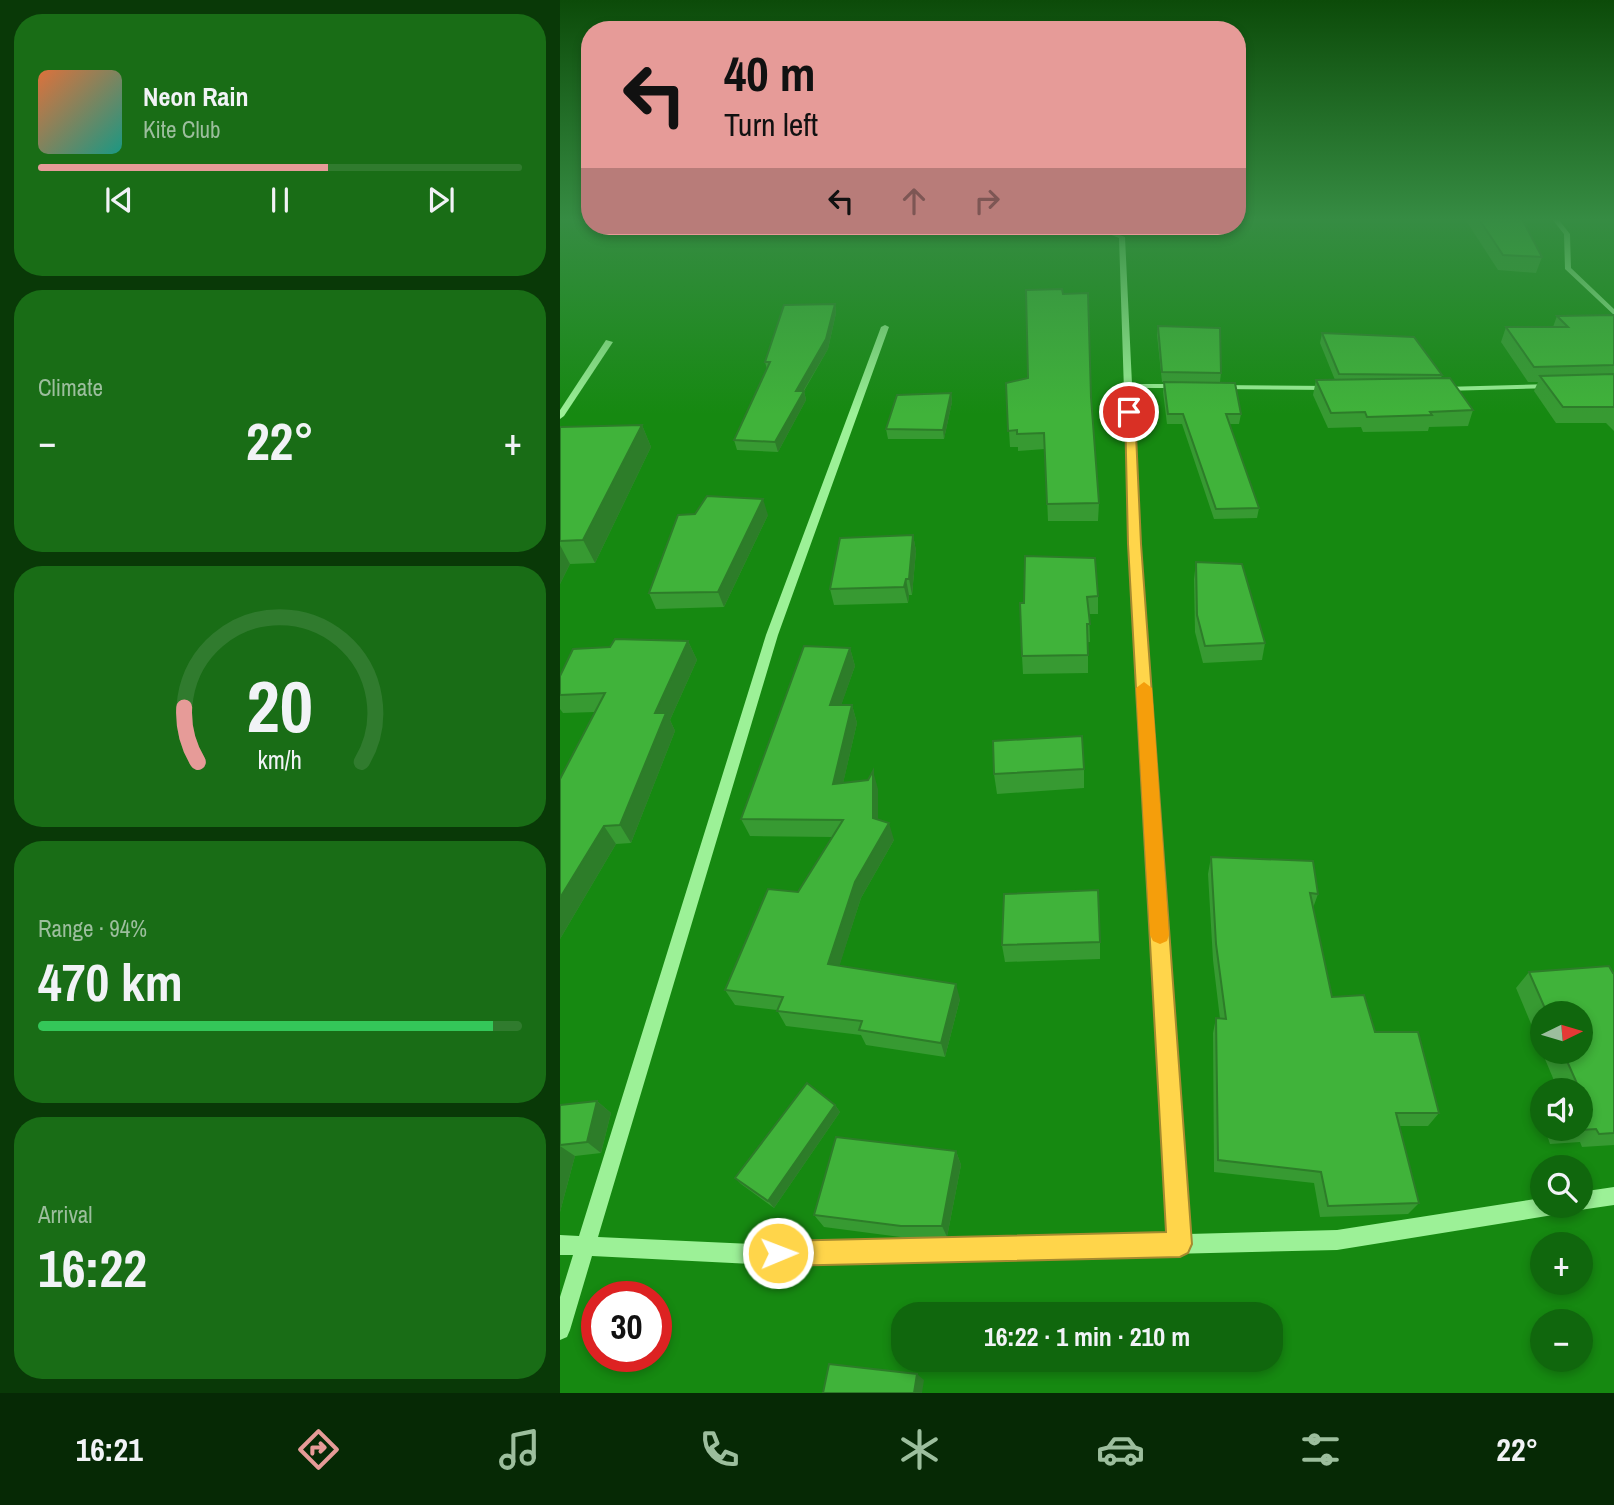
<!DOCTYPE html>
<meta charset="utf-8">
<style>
:root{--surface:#10670d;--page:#196d16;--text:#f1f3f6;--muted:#9cbe9d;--line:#307b2e;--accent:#e69b98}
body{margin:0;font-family:"Archivo Narrow",sans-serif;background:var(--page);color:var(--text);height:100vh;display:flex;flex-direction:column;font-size:26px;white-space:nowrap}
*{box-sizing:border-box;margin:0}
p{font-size:23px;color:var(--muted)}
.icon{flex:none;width:38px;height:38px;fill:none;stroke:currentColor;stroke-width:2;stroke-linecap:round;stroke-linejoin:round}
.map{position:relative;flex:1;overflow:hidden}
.panel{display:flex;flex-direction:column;gap:14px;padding:14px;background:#093907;width:560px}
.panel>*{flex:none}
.hud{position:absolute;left:21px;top:21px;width:665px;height:214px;border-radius:28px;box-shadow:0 4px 10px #0003;background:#e69b98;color:#111;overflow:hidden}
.needle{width:46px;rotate:85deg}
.controls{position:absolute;left:970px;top:1001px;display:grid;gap:14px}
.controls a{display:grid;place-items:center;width:63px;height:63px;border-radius:50%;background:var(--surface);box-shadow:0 4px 10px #0003;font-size:35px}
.speed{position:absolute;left:21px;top:1281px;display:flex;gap:14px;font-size:35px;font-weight:700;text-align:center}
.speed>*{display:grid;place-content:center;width:91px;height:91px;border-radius:50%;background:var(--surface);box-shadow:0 4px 10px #0003;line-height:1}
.speed .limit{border:10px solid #d22;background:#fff;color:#111}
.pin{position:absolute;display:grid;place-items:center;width:60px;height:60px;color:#fff;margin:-30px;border:4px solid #fff;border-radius:50%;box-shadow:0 2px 7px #0007}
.me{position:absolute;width:77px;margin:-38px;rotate:89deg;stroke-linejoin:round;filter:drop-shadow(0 0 5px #0008)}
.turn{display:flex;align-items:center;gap:24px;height:147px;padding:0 28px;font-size:32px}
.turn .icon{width:91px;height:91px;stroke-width:2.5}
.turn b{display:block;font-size:49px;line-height:60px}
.lanes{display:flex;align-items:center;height:66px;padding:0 28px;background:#0003;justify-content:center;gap:35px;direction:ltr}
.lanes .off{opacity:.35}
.big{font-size:52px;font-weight:700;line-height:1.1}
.panel .widget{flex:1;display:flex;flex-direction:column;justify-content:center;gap:10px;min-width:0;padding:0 24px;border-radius:28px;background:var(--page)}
.panel .dial{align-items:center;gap:0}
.dial svg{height:182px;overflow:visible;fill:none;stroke:var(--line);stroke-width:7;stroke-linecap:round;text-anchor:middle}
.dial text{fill:var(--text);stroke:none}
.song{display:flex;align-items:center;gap:21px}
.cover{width:84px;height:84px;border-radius:10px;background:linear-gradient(135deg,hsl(20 70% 55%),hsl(170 70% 35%))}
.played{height:7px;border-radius:4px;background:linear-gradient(90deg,var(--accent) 60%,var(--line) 60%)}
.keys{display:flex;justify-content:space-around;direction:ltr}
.heat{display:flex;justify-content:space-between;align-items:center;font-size:38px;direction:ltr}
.charge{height:10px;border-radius:5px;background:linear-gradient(90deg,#34c759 94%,var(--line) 0)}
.trip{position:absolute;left:331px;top:1302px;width:392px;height:70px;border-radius:28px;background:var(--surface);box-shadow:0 4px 10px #0003;font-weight:700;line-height:70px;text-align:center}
.tabs{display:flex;height:112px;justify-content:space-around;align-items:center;background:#062905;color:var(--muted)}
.tabs .icon{width:49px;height:49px}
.tabs .current{color:var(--accent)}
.tabs b{font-size:32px;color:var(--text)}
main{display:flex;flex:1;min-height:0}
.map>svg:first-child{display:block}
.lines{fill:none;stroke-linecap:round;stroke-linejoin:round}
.minor{fill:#9cf197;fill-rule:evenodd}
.wall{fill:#379a32}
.shaded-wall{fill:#2d7d29}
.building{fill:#40b33a;stroke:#2d7d29;stroke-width:2}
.route{fill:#ffd54a;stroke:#a68a30;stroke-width:2}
.slow{fill:#f59e0b}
</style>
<main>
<section class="panel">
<div class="widget">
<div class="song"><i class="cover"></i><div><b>Neon Rain</b><p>Kite Club</p></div></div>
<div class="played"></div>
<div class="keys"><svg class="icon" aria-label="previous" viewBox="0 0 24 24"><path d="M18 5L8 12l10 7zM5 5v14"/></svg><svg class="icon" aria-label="pause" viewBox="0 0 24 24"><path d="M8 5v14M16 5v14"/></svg><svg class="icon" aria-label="next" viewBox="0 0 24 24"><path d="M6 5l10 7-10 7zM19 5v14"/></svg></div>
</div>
<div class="widget"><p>Climate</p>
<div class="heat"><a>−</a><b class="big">22°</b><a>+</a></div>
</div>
<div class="widget dial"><svg viewBox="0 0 100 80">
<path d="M14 69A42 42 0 1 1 86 69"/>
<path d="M14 69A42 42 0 0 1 8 45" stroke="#e69b98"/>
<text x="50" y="56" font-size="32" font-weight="700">20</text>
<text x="50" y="72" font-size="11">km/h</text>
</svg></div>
<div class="widget"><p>Range · 94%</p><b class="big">470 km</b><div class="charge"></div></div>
<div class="widget"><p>Arrival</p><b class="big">16:22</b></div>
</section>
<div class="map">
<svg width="1054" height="1393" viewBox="0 0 1054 1393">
<rect width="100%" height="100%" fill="#168911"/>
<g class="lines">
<g class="minor">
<path d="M 992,219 L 998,219 L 1010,234 L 1011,268 L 1054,309 L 1054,315 L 1005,269 L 1004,234 Z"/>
<path d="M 529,226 L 537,226 L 565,237 L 572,384 L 620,384 L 624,386 L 620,388 L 572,388 L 579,544 L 628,1234 L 777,1230 L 982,1198 L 982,1206 L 1002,1206 L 1000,1213 L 993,1215 L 777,1250 L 192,1264 L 32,1256 L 10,1330 L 7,1337 L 0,1340 L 0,1297 L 13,1255 L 0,1255 L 0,1235 L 19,1236 L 206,635 L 321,327 L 325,325 L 329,327 L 218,635 L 38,1237 L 192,1244 L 609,1234 L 569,544 L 559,238 Z"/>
<path d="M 46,340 L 53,342 L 4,416 L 0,419 L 0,410 Z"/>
<path d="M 991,384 L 995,386 L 994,388 L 883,391 L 879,389 L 883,387 Z"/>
<path d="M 656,385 L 771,386 L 775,388 L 771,390 L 659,389 L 656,389 Z"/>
<path d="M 1054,1187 L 1054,1205 L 1020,1210 L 1013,1208 L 1013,1206 L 1020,1206 L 1020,1192 Z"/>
</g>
</g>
<g class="wall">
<path d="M 905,219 L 962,219 L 982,257 L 976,273 L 938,270 Z"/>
<path d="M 275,304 L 276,313 L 268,349 L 244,391 L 246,400 L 218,452 L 177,450 L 174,440 L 207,369 L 205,362 Z"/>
<path d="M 1054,315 L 1054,431 L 1046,423 L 996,423 L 974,391 L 978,382 L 968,382 L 941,342 L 946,327 L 993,327 L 997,316 Z"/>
<path d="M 598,326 L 661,373 L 660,382 L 602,382 L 597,335 Z"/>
<path d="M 762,333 L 882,375 L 881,378 L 913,410 L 908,426 L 869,427 L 868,431 L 803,432 L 801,427 L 768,428 L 753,395 L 756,380 L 775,380 L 760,343 Z"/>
<path d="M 468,378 L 531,397 L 539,503 L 538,521 L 488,521 L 485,449 L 458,451 L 458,447 L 450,447 L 446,383 Z"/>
<path d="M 604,382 L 681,414 L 679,424 L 669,424 L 699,508 L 697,518 L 654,519 L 622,424 L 607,424 L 603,392 Z"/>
<path d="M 391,393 L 392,402 L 384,439 L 328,439 L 326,429 Z"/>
<path d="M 82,425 L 91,447 L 35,563 L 10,564 L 0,584 L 0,427 Z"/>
<path d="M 208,515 L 164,607 L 96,609 L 89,593 Z"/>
<path d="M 353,535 L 356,551 L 352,595 L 349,595 L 348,603 L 274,605 L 270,589 Z"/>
<path d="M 636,562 L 705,643 L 702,660 L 643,663 L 635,632 L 634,579 Z"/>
<path d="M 538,596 L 538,614 L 529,614 L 530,642 L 528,642 L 528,673 L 463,674 L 462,656 L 464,603 Z"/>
<path d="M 128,641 L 137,660 L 110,720 L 115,731 L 71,843 L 56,844 L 0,939 L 0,779 L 35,712 L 3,713 L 0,709 L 0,676 Z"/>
<path d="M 290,648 L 295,666 L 281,705 L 292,705 L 297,723 L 283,783 L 318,789 L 318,820 L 334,840 L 301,898 L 279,966 L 400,999 L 385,1057 L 306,1045 L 301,1035 L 226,1026 L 217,1010 L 175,1005 L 165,990 L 238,892 L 272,837 L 190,836 L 181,819 Z"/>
<path d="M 524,769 L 524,788 L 437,794 L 434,774 Z"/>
<path d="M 651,857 L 758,894 L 753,908 L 772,997 L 815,1032 L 879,1113 L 868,1126 L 839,1126 L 859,1203 L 848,1214 L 760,1217 L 754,1183 L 654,1172 L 653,1033 L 656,1018 L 660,1019 L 653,960 L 648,874 Z"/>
<path d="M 540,942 L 540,959 L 445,962 L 442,945 Z"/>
<path d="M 969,972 L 1054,973 L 1054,1145 L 1022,1147 L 1020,1142 L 990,1144 L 985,1129 L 1020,1129 L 998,1090 L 982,1052 L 1020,1052 L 1020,1013 L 982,1013 L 982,1050 L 956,988 Z"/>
<path d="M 982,1098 L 982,1121 L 975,1104 Z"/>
<path d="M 37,1101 L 51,1113 L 41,1153 L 15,1156 L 0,1212 L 0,1105 Z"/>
<path d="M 275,1105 L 280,1112 L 214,1208 L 181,1184 L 175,1178 Z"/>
<path d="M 396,1151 L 401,1165 L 387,1237 L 348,1238 L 264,1227 L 254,1215 Z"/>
</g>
<g class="shaded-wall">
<path d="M 275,304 L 276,313 L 268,349 L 238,400 L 236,391 Z"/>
<path d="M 244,391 L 246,400 L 218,452 L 215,442 Z"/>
<path d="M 391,393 L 392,402 L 384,439 L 383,430 Z"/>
<path d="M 82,425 L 91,447 L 35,563 L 23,540 Z"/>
<path d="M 203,499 L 208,515 L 164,607 L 158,592 Z"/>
<path d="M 353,535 L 356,551 L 352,595 L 349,579 Z"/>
<path d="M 0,545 L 10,564 L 0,584 Z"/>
<path d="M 346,579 L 349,595 L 348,603 L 344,587 Z"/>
<path d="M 128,641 L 137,660 L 110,720 L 115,731 L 71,843 L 60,825 L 95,713 Z"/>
<path d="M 290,648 L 295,666 L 275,723 L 270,705 Z"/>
<path d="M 292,705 L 297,723 L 279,801 L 273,784 Z"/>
<path d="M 313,771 L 318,789 L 318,835 L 313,818 Z"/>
<path d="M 329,823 L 334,840 L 301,898 L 275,980 L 268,964 L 295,882 Z"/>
<path d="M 44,826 L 56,844 L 0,939 L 0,898 Z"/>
<path d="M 396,984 L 400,999 L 385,1057 L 381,1043 Z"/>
<path d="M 37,1101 L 51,1113 L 41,1153 L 27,1142 Z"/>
<path d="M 275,1105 L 280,1112 L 214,1208 L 208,1201 Z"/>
<path d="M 0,1146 L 15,1156 L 0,1212 Z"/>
<path d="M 396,1151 L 401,1165 L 387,1237 L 382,1226 Z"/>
<path d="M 357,1374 L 364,1380 L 362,1393 L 354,1393 Z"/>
</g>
<g class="building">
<path d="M 919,219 L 962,219 L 982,257 L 943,255 Z"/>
<path d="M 502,289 L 503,294 L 528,293 L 531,397 L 539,503 L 487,504 L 484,433 L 457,434 L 457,430 L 448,431 L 446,383 L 468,378 L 466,290 Z"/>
<path d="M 275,304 L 266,339 L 236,391 L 244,391 L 215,442 L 174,440 L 210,362 L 205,362 L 224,305 Z"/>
<path d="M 1054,315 L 1054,365 L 974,367 L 946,327 L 1008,327 L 997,316 Z"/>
<path d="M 598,326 L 660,328 L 661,373 L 602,372 Z"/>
<path d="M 762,333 L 854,337 L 882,375 L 779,374 Z"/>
<path d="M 1054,374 L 1054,407 L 1003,407 L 980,376 Z"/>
<path d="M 890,378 L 913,410 L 870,412 L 872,415 L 807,417 L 805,412 L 771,413 L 756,380 Z"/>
<path d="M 604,382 L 675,383 L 681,414 L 666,414 L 699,508 L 656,509 L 623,414 L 608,414 Z"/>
<path d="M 391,393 L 383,430 L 326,429 L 337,395 Z"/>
<path d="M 82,425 L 23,540 L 0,541 L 0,427 Z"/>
<path d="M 147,496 L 203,499 L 158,592 L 89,593 L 118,515 L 135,514 Z"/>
<path d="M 353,535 L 349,579 L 346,579 L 344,587 L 270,589 L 280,538 Z"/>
<path d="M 465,556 L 535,558 L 538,596 L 527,597 L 530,624 L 527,624 L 528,655 L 462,656 L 460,603 L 464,603 Z"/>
<path d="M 636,562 L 682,564 L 705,643 L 645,646 L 637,615 Z"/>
<path d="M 55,639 L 128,641 L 95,713 L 106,713 L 60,825 L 44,826 L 0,898 L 0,779 L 45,693 L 0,695 L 0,676 L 13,649 L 50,647 Z"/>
<path d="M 244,646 L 290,648 L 270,705 L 292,705 L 273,784 L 308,780 L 313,771 L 313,818 L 329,823 L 295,882 L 268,964 L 396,984 L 381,1043 L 299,1030 L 302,1021 L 217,1011 L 223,997 L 165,990 L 208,889 L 238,892 L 283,820 L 181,819 Z"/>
<path d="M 522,736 L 524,769 L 434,774 L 433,741 Z"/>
<path d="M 651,857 L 753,861 L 758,894 L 750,893 L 772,997 L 804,995 L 815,1032 L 858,1032 L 879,1113 L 836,1113 L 859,1203 L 768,1206 L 761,1172 L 658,1160 L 656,1018 L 666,1019 L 656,944 Z"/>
<path d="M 538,890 L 540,942 L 442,945 L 444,894 Z"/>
<path d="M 1049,966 L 1053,973 L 1054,973 L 1054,1133 L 1039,1134 L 1036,1129 L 1006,1131 L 1005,1129 L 1020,1129 L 1020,1090 L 991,1090 L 1019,1088 L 1003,1052 L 1020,1052 L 1020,1013 L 987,1013 L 969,972 Z"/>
<path d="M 247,1083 L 275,1105 L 208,1201 L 175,1178 Z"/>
<path d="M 37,1101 L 27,1142 L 0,1145 L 0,1105 Z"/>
<path d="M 276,1137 L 396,1151 L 382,1226 L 341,1226 L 254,1215 Z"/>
<path d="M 269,1364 L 357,1374 L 354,1393 L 263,1393 Z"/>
</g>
<linearGradient id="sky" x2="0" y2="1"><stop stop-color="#0c4b09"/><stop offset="0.53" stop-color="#368c43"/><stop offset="1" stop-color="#368c43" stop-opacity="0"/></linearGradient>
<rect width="1054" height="414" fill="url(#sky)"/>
<path class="route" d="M 565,410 L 575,412 L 581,544 L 632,1244 L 628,1253 L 620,1257 L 218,1266 L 209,1262 L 206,1253 L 209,1244 L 218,1241 L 606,1232 L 568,544 Z"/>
<path class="slow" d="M 584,682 L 592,688 L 609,935 L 607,941 L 600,944 L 593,941 L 590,935 L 576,688 Z"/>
</svg>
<div class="controls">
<a><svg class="needle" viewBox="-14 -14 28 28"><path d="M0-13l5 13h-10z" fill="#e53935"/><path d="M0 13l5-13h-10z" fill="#9cbe9d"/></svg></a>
<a><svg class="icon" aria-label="sound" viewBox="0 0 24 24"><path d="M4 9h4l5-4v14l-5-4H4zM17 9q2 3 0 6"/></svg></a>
<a><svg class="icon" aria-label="search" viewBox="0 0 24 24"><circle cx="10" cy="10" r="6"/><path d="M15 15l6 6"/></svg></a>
<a>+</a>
<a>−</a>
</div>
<div class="speed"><div class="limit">30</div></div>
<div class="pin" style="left:569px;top:412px;background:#d93025"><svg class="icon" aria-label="arrive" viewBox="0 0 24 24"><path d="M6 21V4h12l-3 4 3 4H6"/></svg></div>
<svg class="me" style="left:218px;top:1253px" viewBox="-20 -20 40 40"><circle r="17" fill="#ffd54a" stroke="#fff" stroke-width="3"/><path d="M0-11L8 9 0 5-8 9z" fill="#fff"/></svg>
<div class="trip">16:22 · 1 min · 210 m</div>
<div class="hud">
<div class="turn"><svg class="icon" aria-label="left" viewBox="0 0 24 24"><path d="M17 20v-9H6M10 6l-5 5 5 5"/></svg><div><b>40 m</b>Turn left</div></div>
<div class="lanes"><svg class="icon" aria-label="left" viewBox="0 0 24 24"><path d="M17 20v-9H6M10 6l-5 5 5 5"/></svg><svg class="icon off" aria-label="ahead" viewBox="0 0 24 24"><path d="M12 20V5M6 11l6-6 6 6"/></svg><svg class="icon off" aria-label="right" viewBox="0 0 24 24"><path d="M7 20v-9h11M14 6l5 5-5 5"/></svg></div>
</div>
</div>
</main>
<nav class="tabs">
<b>16:21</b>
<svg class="icon current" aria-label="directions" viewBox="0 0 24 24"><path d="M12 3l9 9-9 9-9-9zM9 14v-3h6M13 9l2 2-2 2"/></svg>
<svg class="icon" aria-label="music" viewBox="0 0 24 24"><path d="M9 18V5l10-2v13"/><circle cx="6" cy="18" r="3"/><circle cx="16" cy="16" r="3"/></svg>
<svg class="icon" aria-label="phone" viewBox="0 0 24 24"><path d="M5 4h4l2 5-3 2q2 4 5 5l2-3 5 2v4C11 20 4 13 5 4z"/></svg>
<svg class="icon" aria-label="climate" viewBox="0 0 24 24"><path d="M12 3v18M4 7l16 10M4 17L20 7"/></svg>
<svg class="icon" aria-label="car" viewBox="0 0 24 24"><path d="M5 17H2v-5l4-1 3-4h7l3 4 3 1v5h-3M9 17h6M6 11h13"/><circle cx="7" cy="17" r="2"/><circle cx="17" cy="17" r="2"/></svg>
<svg class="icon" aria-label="filters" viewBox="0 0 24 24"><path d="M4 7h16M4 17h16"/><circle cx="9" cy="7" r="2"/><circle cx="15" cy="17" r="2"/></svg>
<b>22°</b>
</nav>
